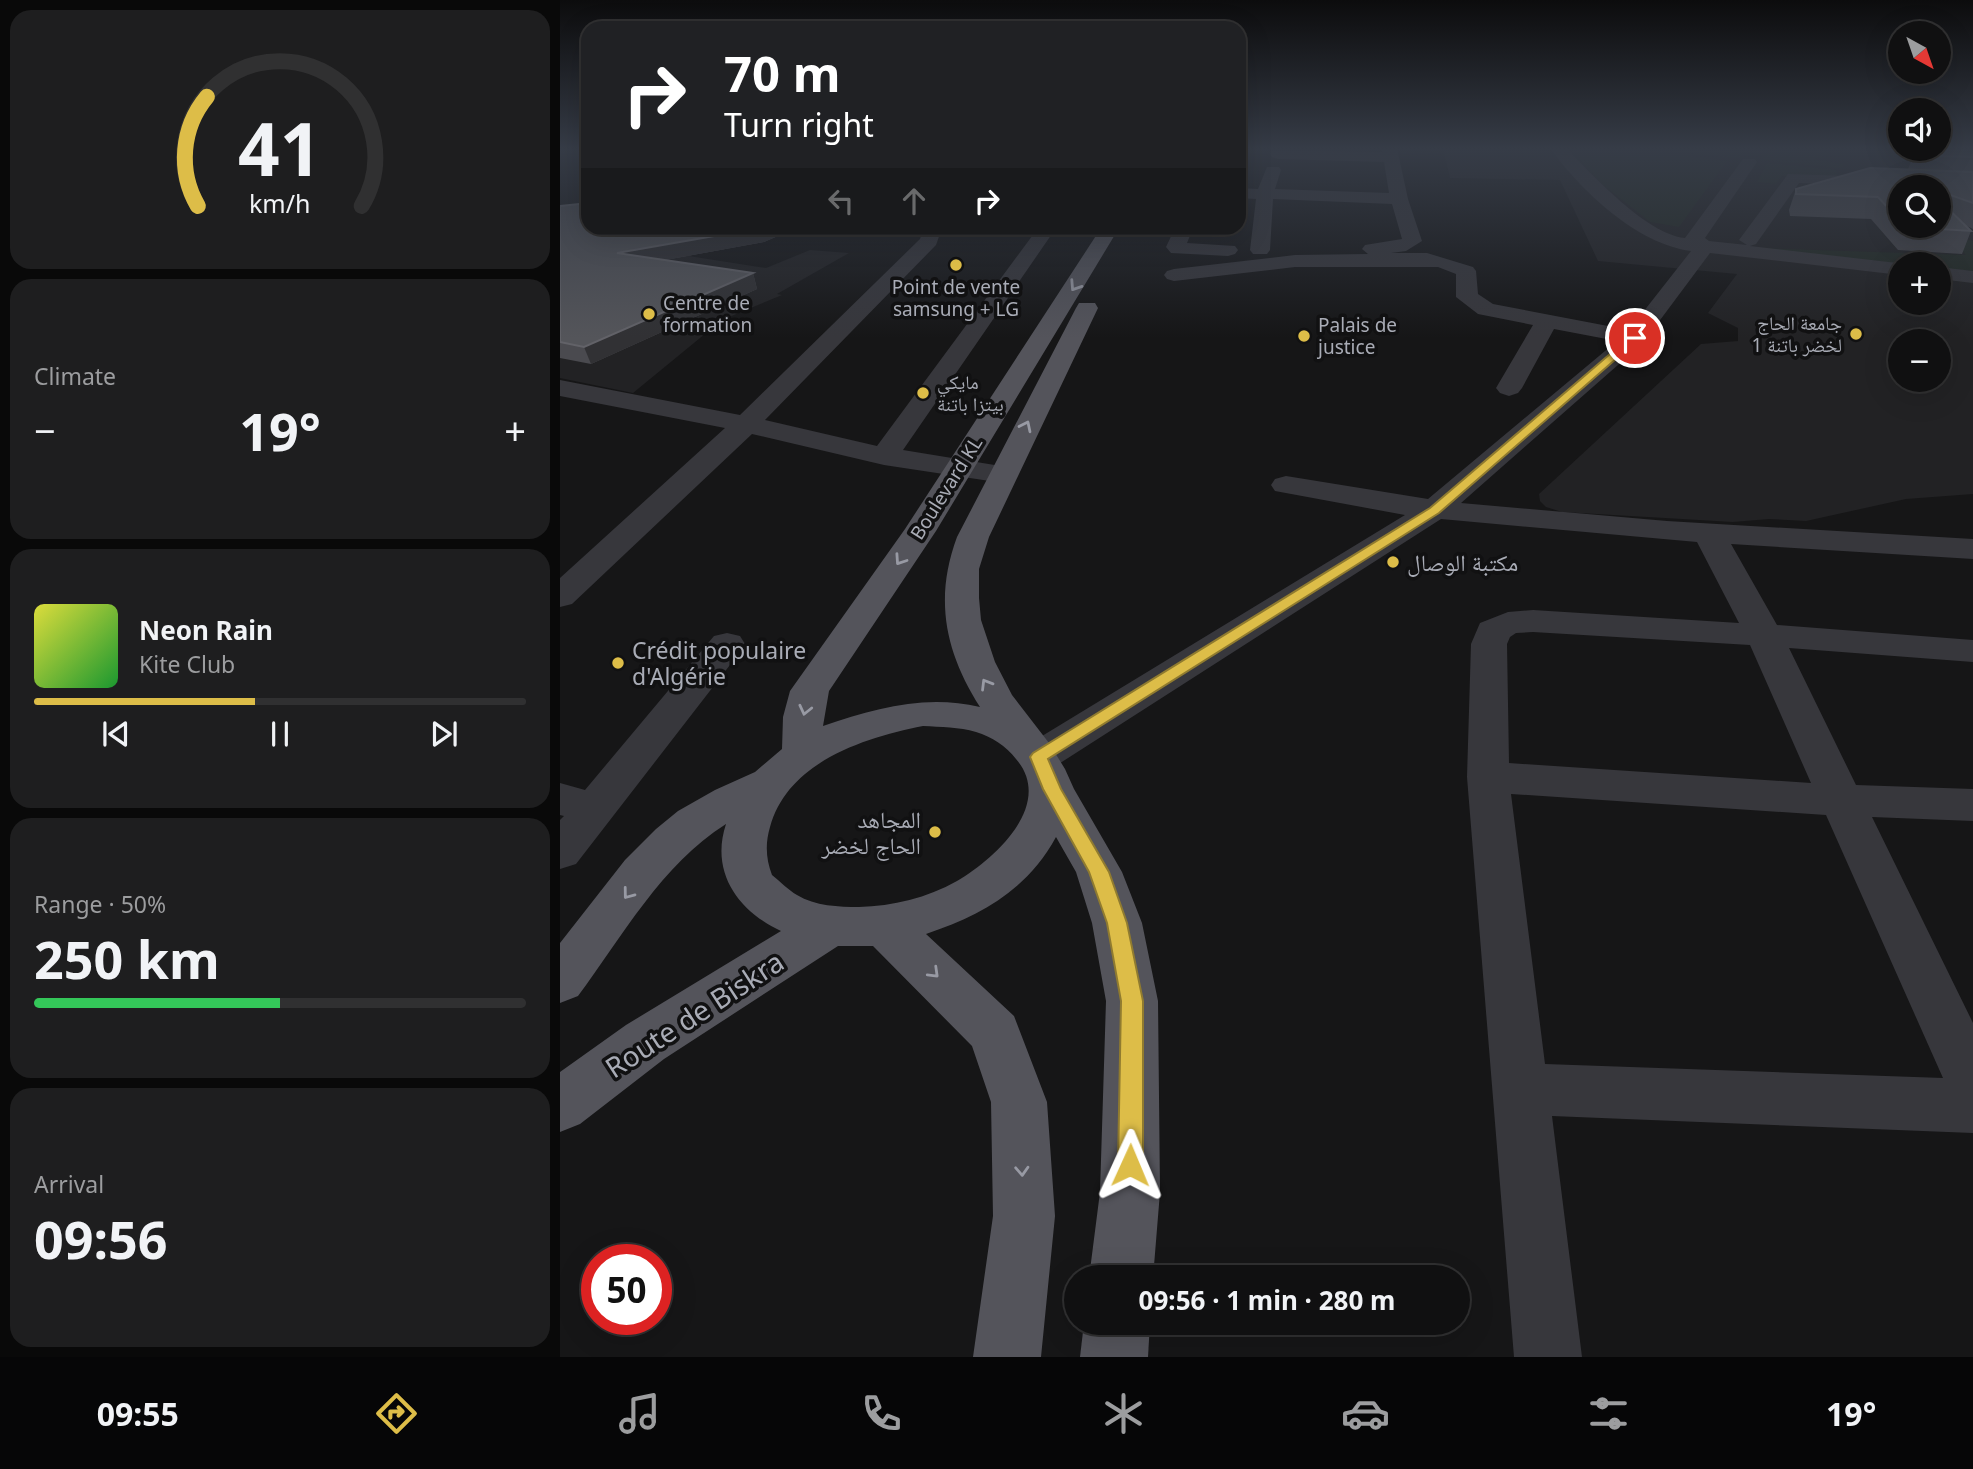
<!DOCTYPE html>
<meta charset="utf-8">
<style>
:root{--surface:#101011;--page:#1e1e1f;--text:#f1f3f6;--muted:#9c9d9f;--line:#303031;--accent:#ddbd48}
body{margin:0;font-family:"Noto Sans","Noto Naskh Arabic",sans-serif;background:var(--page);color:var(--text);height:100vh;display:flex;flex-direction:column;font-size:26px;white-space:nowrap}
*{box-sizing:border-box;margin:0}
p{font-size:23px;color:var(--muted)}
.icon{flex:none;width:38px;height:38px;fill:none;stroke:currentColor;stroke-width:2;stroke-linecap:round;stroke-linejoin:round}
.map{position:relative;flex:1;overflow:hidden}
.sheet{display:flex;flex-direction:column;gap:10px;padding:10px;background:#090909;width:560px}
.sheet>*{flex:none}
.banner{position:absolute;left:21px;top:21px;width:665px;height:214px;border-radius:21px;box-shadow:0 7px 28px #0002,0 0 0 2px var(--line);background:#202124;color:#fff;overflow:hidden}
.needle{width:46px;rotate:140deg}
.buttons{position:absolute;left:1328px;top:21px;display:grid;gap:14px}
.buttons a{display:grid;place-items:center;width:63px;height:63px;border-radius:50%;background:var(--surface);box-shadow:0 7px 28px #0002,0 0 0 2px var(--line);font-size:35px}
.speed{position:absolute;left:21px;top:1244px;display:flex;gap:14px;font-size:35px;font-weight:700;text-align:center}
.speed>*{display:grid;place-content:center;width:91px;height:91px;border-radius:50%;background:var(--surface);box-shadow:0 7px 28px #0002,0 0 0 2px var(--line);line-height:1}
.speed .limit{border:10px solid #d22;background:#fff;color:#111}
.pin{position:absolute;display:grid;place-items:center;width:60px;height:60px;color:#fff;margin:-30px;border:4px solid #fff;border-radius:50%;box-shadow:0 2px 7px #0007}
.me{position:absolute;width:77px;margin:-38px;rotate:1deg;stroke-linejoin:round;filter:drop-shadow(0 0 5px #0008)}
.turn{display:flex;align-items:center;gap:24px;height:147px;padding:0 28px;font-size:32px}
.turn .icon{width:91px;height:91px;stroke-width:2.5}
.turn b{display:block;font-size:49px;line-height:60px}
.lanes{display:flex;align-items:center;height:66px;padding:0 28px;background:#0003;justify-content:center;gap:35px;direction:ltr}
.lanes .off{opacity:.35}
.big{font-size:52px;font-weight:700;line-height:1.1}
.sheet .card{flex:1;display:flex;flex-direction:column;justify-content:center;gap:10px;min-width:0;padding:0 24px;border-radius:21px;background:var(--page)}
.sheet .dial{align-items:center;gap:0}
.dial svg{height:182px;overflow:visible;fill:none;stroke:var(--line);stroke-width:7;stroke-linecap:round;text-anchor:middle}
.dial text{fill:var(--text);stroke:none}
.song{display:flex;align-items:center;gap:21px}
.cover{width:84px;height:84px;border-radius:10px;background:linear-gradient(135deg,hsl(60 70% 55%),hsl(130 70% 35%))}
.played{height:7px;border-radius:4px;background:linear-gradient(90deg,var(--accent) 45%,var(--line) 45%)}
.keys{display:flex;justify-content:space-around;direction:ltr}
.heat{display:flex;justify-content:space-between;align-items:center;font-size:38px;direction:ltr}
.charge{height:10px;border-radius:5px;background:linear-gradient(90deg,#34c759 50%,var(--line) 0)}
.trip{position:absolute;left:504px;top:1265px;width:406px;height:70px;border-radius:35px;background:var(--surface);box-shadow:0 7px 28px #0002,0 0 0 2px var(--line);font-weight:700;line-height:70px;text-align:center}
.tab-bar{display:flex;height:112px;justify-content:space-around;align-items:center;background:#060607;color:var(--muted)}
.tab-bar .icon{width:49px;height:49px}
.tab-bar .active{color:var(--accent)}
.tab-bar b{font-size:32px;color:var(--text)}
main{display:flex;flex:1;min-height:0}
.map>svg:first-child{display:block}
.built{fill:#222224;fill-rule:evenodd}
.green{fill:#222a24}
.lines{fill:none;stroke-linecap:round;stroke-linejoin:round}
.minor{fill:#37373c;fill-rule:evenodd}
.major{fill:#54545b;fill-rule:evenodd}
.wall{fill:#4a4a4f;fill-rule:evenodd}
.shaded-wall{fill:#313134}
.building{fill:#54555a;stroke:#626268;stroke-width:2}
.oneway{stroke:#989aa4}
.route{fill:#ddbd48;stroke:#907b2f;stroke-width:2}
.poi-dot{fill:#ddbd48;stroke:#111112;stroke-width:2.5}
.labels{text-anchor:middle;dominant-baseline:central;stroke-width:7;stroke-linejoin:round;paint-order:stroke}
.far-poi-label{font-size:19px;fill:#a9acb6;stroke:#111112;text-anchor:start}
.far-street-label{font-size:19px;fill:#a9acb6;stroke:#111112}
.poi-label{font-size:23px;fill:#a9acb6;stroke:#111112;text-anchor:start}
.near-street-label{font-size:28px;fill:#a9acb6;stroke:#111112}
</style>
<main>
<section class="sheet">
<div class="card dial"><svg viewBox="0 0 100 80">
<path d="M14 69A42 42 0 1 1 86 69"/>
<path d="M14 69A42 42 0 0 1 18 21" stroke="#ddbd48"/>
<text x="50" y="56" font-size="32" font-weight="700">41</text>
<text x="50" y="72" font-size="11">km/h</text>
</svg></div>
<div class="card"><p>Climate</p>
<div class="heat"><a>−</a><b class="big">19°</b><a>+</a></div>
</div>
<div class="card">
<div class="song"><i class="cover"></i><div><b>Neon Rain</b><p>Kite Club</p></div></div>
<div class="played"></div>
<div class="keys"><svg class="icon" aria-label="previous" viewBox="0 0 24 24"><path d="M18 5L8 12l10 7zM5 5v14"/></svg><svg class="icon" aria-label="pause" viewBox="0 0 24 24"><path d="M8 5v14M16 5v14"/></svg><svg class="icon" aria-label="next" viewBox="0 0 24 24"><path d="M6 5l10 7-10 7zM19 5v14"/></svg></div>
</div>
<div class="card"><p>Range · 50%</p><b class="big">250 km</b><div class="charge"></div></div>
<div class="card"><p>Arrival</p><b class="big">09:56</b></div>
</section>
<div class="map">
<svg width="1413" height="1357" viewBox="0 0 1413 1357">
<rect width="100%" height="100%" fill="#161617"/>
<g class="built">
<path d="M 883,148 L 1413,148 L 1413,494 L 1346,499 L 1246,521 L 1209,519 L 1173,522 L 1002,512 L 986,507 L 980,501 L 979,494 L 1141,344 L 1178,341 L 1178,328 L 1148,313 L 1177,274 L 1038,261 L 1000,180 L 890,178 ZM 1340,187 L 1379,187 L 1379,226 L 1340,226 ZM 1340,264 L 1379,264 L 1379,303 L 1340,303 ZM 1340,341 L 1379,341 L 1379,380 L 1340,380 Z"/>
<path d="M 0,236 L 206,268 L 250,250 L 289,253 L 217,294 L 222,295 L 162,320 L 73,393 L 0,378 Z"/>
</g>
<g class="green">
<path d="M 1101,148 L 1177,148 L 1184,155 L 1178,158 L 1100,150 Z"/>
<path d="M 1212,148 L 1249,148 L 1272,153 L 1254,159 L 1287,165 L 1279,168 L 1201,160 Z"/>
<path d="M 1015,155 L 1127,156 L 1167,161 L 1119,227 L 1090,222 L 1042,184 Z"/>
<path d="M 1207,163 L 1276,170 L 1278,179 L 1222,176 L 1216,184 L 1197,182 Z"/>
<path d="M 1388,236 L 1413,241 L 1413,271 L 1379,268 L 1379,264 L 1343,264 L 1195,248 L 1406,255 Z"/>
</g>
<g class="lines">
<g class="minor">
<path d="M 821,148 L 837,148 L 848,199 L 862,241 L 846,251 L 831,253 L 867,253 L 913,267 L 916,271 L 918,294 L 933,304 L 1069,330 L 1131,251 C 1077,244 1021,191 990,148 L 1006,148 C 1033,175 1086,234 1125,238 L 1183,159 L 1195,159 L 1197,162 L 1145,238 L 1149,241 L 1187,245 L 1179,240 L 1228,174 L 1413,180 L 1413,190 L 1239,183 L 1196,244 L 1190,246 L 1346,264 L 1340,264 L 1340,275 L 1150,253 L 1083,343 L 901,503 L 1107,521 L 1413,539 L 1413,559 L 1171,544 L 1217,625 L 1413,640 L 1413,662 L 1229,648 L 1296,785 L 1413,789 L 1413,821 L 1312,817 L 1413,1023 L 1413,1133 L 992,1116 L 1022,1357 L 954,1357 L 907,777 L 911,644 L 920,623 L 948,612 L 973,610 L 1179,623 L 1137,542 L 881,519 L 494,767 L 479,771 L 464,767 L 458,757 L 464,747 L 845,515 L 715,491 L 711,485 L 715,479 L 726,476 L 868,499 L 1057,341 L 994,329 L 962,388 L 958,393 L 949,396 L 940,393 L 936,388 L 973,325 L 918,314 L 896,297 L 896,274 L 878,267 L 735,267 L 614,281 L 607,279 L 604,275 L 607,271 L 614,269 L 735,255 L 808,254 L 802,249 L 805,245 L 842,239 L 832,204 L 713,199 L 710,250 L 707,254 L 693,254 L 690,250 L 696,199 L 679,198 L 679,188 L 698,189 L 707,167 L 719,167 L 721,170 L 715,189 L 829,193 L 824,162 L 718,159 L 712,157 L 710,154 L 712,151 L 822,152 ZM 973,632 L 1190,645 L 1251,783 L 949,763 L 947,644 L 950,637 L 956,633 ZM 951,794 L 1266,815 L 1383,1078 L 985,1064 Z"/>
<path d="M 364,228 L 382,228 L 376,245 L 205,420 L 317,446 L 478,228 L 496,228 L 343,450 L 453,468 L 458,474 L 453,480 L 443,483 L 324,465 L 192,434 L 12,604 L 0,607 L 0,578 L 165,428 L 0,396 L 0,380 L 180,415 L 360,239 Z"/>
<path d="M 615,228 L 633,228 L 627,243 L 675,246 L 678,250 L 675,254 L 668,256 L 611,253 L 606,247 Z"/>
<path d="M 1379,267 L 1413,271 L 1413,283 L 1379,279 Z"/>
<path d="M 167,633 L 180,636 L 185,644 L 180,652 L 16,864 L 0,869 L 0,820 L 4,816 L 0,815 L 0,783 L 25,790 L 154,636 Z"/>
</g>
<g class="major">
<path d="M 541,228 L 559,228 L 376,531 L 269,691 L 263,726 C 315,708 366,694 420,707 C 385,652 374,599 397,537 L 516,308 L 519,303 L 535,303 L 538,308 L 429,537 L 419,569 L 419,598 L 421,620 L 435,662 L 452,695 L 489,743 L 505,769 L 514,789 L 562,872 L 582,923 L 598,1001 L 600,1192 L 593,1278 L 529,1278 L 540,1192 L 546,1001 L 532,923 L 516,872 L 496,837 C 467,890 422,915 366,934 L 454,1016 L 487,1102 L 495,1216 L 481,1357 L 413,1357 L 433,1216 L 431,1102 L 412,1046 L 313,946 L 278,946 L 104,1059 L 20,1124 L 0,1132 L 0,1072 L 66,1025 L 221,931 C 178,911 150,872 166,824 C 101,865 63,936 18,996 L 0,1003 L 0,943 L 65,860 L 96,829 L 118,811 L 155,790 L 195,772 L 222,749 L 223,717 L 230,691 L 345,529 ZM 363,726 C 381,727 399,727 416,732 C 432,737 446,746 456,759 C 495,804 435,859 397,881 C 367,898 333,906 299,907 C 279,907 255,906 237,895 C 228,890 220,881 212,875 C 206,859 205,844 210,827 C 228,762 303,738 363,726 Z"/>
<path d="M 524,1323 L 590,1323 L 588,1357 L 520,1357 Z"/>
</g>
</g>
<g class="wall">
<path d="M 1320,148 L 1413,148 L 1413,229 L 1407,226 L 1411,231 L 1402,254 L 1338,250 L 1311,219 L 1230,216 L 1229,210 L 1236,189 L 1348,169 L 1354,155 ZM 1340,187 L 1379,187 L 1379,226 L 1340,226 Z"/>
<path d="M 28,182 L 28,199 L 22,185 Z"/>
<path d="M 0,206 L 28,228 L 236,228 L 204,242 L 105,260 L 193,273 L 197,289 L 31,364 L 0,358 Z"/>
</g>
<g class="shaded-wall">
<path d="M 200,228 L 236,228 L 204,242 L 62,268 L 57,253 Z"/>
<path d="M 193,273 L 197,289 L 31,364 L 24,347 Z"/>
</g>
<g class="building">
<path d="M 1379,148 L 1413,148 L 1413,157 L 1353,155 Z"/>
<path d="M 1310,168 L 1413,172 L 1413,203 L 1379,191 L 1379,187 L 1370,187 L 1361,184 L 1365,187 L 1340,187 L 1340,221 L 1318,197 L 1236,194 L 1236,189 Z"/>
<path d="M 23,181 L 28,182 L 28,188 L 22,185 Z"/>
<path d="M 1379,200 L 1411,231 L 1346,227 L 1344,226 L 1379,226 Z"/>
<path d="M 28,203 L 28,228 L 200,228 L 57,253 L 193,273 L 24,347 L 0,342 L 0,206 Z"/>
</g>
<defs><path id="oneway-chevron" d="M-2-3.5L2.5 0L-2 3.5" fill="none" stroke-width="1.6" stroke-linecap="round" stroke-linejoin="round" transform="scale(1.75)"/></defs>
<g class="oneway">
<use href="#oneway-chevron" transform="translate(515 286) rotate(123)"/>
<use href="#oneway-chevron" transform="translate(466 426) rotate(-64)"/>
<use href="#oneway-chevron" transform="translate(340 560) rotate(124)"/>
<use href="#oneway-chevron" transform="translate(426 684) rotate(-121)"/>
<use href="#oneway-chevron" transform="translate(245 710) rotate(103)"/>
<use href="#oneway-chevron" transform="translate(68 894) rotate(127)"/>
<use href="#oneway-chevron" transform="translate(374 973) rotate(44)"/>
<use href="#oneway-chevron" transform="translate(462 1171) rotate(87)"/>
</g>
<linearGradient id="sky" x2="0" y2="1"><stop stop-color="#0c0c0d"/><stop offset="0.44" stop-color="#363c47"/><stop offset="1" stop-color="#363c47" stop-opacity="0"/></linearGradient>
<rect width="1413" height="338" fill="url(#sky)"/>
<path class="route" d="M 1071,336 L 1080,338 L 879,513 L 488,759 L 501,789 L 549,872 L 567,923 L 583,1001 L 583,1165 L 579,1173 L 570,1177 L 561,1173 L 558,1165 L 561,1001 L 547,923 L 529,872 L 483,789 L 470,757 L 473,753 L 870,508 Z"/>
<g class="poi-dot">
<circle cx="396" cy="265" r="7"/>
<circle cx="89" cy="314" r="7"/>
<circle cx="1296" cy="334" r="7"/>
<circle cx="744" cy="336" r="7"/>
<circle cx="363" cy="393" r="7"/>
<circle cx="833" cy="562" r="7"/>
<circle cx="58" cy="663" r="7"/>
<circle cx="375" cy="832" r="7"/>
</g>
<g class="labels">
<g class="far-poi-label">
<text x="396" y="287" text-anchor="middle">Point de vente<tspan x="396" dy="22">samsung + LG</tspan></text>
<text x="103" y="303">Centre de<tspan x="103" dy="22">formation</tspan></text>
<text x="1282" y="323" text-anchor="end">جامعة الحاج<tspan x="1282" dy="22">لخضر باتنة 1</tspan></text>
<text x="758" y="325">Palais de<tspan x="758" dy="22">justice</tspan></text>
<text x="377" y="382">مايكي<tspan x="377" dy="22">بيتزا باتنة</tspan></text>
</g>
<g class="far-street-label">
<text transform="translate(386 488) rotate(-58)">Boulevard KL</text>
</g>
<g class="poi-label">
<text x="847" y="562">مكتبة الوصال</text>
<text x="72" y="650">Crédit populaire<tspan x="72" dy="26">d'Algérie</tspan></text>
<text x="361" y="819" text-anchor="end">المجاهد<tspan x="361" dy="26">الحاج لخضر</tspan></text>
</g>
<g class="near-street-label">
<text transform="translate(134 1014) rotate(-33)">Route de Biskra</text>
</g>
</g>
</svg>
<div class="buttons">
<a><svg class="needle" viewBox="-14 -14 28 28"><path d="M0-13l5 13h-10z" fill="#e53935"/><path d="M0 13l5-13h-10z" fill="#9c9d9f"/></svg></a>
<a><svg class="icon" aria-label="sound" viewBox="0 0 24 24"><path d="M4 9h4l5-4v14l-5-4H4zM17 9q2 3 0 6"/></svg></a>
<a><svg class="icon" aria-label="search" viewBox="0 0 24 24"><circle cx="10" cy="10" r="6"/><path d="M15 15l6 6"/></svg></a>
<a>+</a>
<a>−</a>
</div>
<div class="speed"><div class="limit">50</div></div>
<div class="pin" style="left:1075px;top:338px;background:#d93025"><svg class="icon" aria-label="arrive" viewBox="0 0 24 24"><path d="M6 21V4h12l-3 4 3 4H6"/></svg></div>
<svg class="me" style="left:570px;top:1165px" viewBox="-20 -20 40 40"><path d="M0-17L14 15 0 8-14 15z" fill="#ddbd48" stroke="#fff" stroke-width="4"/></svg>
<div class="trip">09:56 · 1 min · 280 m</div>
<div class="banner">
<div class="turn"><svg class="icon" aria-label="right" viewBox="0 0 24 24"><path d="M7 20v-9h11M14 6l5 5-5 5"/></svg><div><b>70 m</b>Turn right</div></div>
<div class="lanes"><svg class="icon off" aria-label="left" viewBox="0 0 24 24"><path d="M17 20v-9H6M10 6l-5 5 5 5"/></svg><svg class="icon off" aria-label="ahead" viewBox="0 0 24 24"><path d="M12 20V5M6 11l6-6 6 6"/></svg><svg class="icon" aria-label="right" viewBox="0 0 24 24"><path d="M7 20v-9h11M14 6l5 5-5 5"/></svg></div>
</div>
</div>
</main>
<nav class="tab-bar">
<b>09:55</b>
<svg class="icon active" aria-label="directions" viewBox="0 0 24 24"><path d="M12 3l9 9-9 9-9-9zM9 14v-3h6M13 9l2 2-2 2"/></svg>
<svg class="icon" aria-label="music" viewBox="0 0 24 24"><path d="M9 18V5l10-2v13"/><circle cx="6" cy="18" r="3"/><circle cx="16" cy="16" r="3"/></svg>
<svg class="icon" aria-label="phone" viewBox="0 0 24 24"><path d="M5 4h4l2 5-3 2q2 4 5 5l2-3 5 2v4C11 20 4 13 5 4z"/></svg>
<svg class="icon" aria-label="climate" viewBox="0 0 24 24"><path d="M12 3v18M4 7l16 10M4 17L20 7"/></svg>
<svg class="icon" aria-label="car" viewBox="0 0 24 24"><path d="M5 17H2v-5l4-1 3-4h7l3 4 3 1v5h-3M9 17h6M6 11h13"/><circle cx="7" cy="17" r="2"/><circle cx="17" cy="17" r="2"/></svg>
<svg class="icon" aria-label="filters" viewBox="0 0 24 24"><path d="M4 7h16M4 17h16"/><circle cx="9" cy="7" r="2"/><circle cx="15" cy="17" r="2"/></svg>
<b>19°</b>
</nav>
